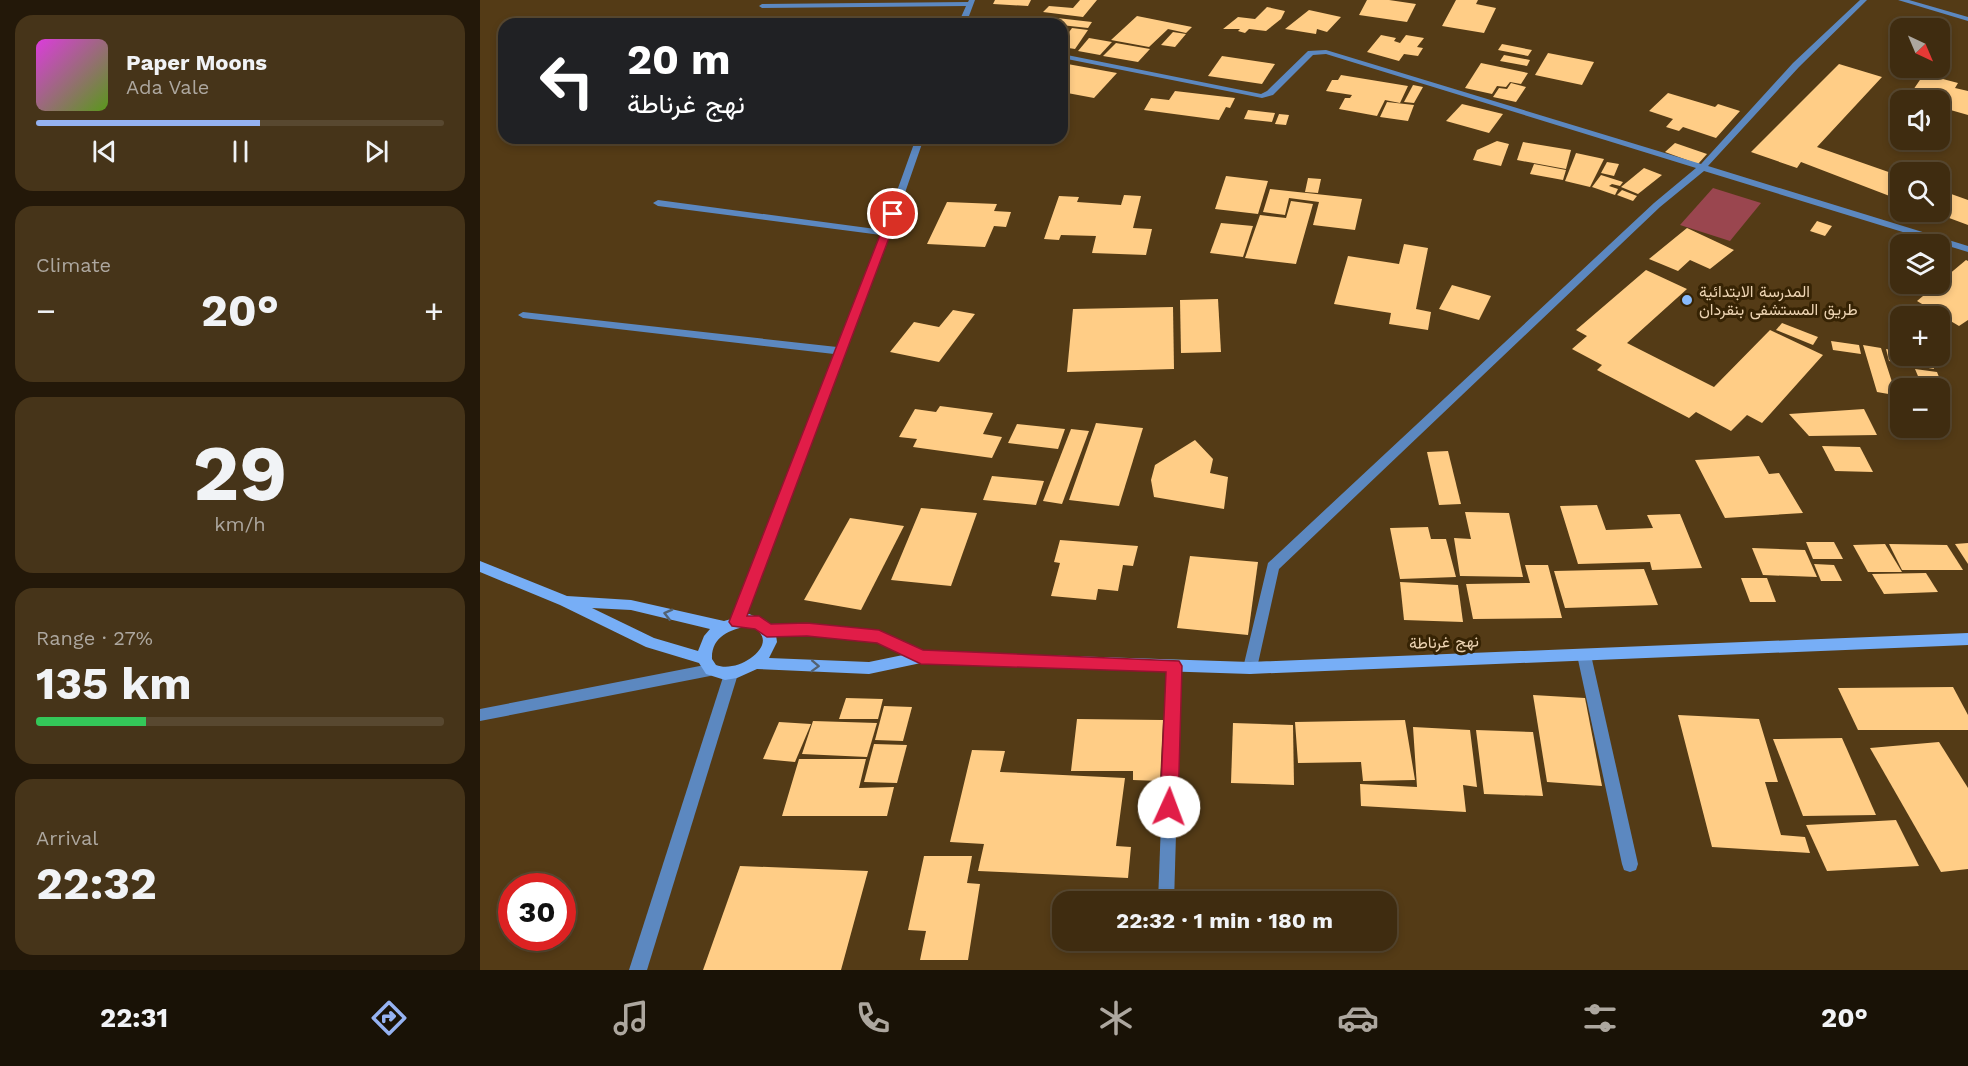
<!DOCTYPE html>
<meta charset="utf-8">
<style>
:root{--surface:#3f2c10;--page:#463419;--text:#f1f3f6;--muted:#ada79f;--line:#584830;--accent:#95b2f1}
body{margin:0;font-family:"Work Sans",Vazirmatn,sans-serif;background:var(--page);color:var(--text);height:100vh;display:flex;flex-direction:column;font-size:22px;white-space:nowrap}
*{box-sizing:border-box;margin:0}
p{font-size:20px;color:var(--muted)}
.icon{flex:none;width:33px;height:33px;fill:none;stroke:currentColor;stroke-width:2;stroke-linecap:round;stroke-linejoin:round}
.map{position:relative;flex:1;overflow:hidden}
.drawer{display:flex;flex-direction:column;gap:15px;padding:15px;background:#231809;width:480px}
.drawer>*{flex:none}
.top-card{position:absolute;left:18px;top:18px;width:570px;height:126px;border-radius:18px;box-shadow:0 3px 9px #0003,0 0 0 2px var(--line);background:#202124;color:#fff;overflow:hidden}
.needle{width:39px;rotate:136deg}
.controls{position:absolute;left:1410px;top:18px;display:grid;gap:12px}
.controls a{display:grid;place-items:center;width:60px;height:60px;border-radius:12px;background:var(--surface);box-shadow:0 3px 9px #0003,0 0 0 2px var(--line);font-size:30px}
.speed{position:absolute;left:18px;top:873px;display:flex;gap:12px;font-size:30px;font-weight:700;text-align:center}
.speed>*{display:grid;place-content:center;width:78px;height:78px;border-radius:50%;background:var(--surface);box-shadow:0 3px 9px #0003,0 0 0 2px var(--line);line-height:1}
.speed .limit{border:9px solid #d22;background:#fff;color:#111}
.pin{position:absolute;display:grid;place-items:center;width:51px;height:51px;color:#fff;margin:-26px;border:3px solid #fff;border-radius:50%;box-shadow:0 2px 6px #0007}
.me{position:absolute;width:66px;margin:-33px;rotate:2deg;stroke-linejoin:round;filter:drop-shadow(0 0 4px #0008)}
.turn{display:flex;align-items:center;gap:21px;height:126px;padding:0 30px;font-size:27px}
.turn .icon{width:78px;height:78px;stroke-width:2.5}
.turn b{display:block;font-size:42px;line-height:51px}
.big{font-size:45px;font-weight:700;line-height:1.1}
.drawer .tile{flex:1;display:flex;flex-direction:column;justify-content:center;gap:9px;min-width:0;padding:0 21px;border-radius:18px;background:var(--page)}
.drawer .dial{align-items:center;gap:0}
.dial b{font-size:78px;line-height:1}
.song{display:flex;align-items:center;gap:18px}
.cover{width:72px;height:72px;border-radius:9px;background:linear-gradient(135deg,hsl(300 70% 55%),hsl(90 70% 35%))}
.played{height:6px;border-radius:3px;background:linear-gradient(90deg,var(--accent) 55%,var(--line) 55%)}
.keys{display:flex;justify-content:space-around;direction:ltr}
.heat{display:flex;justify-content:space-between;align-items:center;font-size:33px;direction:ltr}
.charge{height:9px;border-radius:4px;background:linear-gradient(90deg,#34c759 27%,var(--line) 0)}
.trip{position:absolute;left:572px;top:891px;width:345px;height:60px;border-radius:18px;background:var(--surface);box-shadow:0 3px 9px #0003,0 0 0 2px var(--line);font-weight:700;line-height:60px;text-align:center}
.tab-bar{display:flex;height:96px;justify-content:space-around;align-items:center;background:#191206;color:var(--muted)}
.tab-bar .icon{width:42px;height:42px}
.tab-bar .current{color:var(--accent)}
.tab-bar b{font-size:27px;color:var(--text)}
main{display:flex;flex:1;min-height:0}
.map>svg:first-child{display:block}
.green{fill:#9a464f}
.building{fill:#ffcd86}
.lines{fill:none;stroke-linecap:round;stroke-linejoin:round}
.street{fill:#5c88c0;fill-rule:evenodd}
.secondary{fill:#77aef6;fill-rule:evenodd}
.oneway{stroke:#536271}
.route{fill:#e11d48;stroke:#92132f;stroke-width:1.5}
.poi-dot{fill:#88bafc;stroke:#362304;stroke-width:2}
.labels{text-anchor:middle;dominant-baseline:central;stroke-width:6;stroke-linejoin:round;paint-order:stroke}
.poi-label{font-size:16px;fill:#ecd3b2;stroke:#362304;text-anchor:start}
.street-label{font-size:16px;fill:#ecd3b2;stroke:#362304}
</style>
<main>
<section class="drawer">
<div class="tile">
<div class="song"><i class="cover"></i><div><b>Paper Moons</b><p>Ada Vale</p></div></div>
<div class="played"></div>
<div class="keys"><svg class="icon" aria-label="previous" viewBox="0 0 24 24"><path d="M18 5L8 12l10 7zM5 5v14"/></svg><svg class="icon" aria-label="pause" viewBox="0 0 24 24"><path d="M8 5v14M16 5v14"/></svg><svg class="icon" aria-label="next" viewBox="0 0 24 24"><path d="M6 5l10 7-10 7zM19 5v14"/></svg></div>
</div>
<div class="tile"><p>Climate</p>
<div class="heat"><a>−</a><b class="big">20°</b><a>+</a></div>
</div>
<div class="tile dial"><b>29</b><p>km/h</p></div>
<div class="tile"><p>Range · 27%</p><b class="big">135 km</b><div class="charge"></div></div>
<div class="tile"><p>Arrival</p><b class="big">22:32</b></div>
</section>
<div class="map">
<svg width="1488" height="970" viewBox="0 0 1488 970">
<rect width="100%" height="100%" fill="#543b16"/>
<path class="green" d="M 1233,188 L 1281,203 L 1250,241 L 1200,225 Z"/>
<g class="building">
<path d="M 515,0 L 551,0 L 548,6 L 513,4 Z"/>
<path d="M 600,0 L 617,0 L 603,17 L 563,12 L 569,6 L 593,8 Z"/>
<path d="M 887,0 L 909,0 L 936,4 L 927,22 L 879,15 Z"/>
<path d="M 976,0 L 998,0 L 996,4 L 1016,8 L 1004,33 L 962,26 Z"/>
<path d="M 787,7 L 805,11 L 801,19 L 786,31 L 769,29 L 765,33 L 758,31 L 760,29 L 743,29 L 758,17 L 775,19 Z"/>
<path d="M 829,10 L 861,17 L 847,32 L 837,29 L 836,34 L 805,29 Z"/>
<path d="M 657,16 L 712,27 L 706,33 L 688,29 L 669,47 L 631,40 Z"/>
<path d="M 507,17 L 531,19 L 527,24 L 501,24 Z"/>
<path d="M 577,18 L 612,22 L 608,28 L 572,24 Z"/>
<path d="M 592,28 L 608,30 L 595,49 L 582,47 L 582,42 Z"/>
<path d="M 693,32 L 706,34 L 695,47 L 681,45 Z"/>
<path d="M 901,35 L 916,38 L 914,41 L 920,43 L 926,35 L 944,38 L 937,47 L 943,48 L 938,56 L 924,54 L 919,61 L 887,52 Z"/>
<path d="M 609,38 L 632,42 L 620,55 L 598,51 Z"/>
<path d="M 636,43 L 670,49 L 658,62 L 623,56 Z"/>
<path d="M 1022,44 L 1052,50 L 1048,56 L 1018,50 Z"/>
<path d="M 1068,53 L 1114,62 L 1102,85 L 1055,75 Z"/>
<path d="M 1024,55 L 1050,60 L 1047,66 L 1020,61 Z"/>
<path d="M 742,56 L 795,64 L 782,84 L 728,76 Z"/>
<path d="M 582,63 L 637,73 L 614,98 L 582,92 Z"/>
<path d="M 1001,63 L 1048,73 L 1041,84 L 1030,82 L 1026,87 L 1017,86 L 1012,94 L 985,88 Z"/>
<path d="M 1359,64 L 1402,77 L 1337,147 L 1420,176 L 1420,200 L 1321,162 L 1317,168 L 1271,152 Z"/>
<path d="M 1444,74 L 1478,83 L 1475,88 L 1488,91 L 1488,115 L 1460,107 L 1460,100 L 1450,100 L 1431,93 Z"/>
<path d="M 861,75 L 928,86 L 920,103 L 905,100 L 897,116 L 859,109 L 865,98 L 870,98 L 872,95 L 846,91 L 852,80 L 858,80 Z"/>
<path d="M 1031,83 L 1046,87 L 1036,102 L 1013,97 L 1019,88 L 1027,89 Z"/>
<path d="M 933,85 L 943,87 L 934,103 L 924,102 Z"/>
<path d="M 695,91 L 755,98 L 750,108 L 746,107 L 739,120 L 664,110 L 671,98 L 689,100 Z"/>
<path d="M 1188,93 L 1235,107 L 1238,104 L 1260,111 L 1236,138 L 1203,127 L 1199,131 L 1186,127 L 1193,119 L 1169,111 Z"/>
<path d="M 907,102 L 934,105 L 928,121 L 900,117 Z"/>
<path d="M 982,104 L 1023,114 L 1009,133 L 966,121 Z"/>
<path d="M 768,110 L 795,113 L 792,122 L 764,119 Z"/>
<path d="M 799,114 L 809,115 L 806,125 L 795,124 Z"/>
<path d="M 1017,141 L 1029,144 L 1021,166 L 993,160 L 997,150 Z"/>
<path d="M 1043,142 L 1091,150 L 1086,169 L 1037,160 Z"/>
<path d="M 1195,143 L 1227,154 L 1218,164 L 1185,152 Z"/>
<path d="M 1096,153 L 1124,159 L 1110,187 L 1085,181 Z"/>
<path d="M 1127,162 L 1139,164 L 1134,176 L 1121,173 Z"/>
<path d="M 1054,164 L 1086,170 L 1083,180 L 1050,174 Z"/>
<path d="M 1164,168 L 1182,175 L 1158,194 L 1141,187 Z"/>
<path d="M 1121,175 L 1143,182 L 1140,186 L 1132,184 L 1129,186 L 1138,189 L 1135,195 L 1112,187 Z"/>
<path d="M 746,176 L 788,181 L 778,214 L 735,209 Z"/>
<path d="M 828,178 L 841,179 L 838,193 L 825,192 Z"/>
<path d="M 790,189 L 882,199 L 875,230 L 833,225 L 839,202 L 809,198 L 805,215 L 783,212 Z"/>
<path d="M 1142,190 L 1157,196 L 1153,201 L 1137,195 Z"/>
<path d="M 1460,190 L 1488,200 L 1488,225 L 1453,212 L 1460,212 Z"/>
<path d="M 644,195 L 661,196 L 653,228 L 672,229 L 666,255 L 612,253 L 616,236 L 581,235 L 579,240 L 564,239 L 579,196 L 599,197 L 597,202 L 641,205 Z"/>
<path d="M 811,201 L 833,204 L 816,264 L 765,258 L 780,215 L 806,218 Z"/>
<path d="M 467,202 L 517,204 L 514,211 L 531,212 L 526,227 L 514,226 L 505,247 L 447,244 Z"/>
<path d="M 1337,221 L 1352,226 L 1345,236 L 1330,231 Z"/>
<path d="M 741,223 L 773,226 L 763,257 L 730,253 Z"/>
<path d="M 1207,228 L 1254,250 L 1230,269 L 1210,260 L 1198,271 L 1169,259 Z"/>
<path d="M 924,244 L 948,248 L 936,309 L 951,312 L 948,330 L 909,324 L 911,313 L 854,304 L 868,256 L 919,264 Z"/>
<path d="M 1486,260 L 1488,261 L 1488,320 L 1479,326 L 1437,301 Z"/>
<path d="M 1166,270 L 1207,289 L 1147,343 L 1234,387 L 1290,330 L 1343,355 L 1282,423 L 1267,415 L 1251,431 L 1216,412 L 1209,418 L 1117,370 L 1122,365 L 1092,349 L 1107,336 L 1096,330 Z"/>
<path d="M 972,285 L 1011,296 L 999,320 L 959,309 Z"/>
<path d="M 738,299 L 741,352 L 701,353 L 700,300 Z"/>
<path d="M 693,307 L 694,369 L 587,372 L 593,309 Z"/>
<path d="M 473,310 L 495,314 L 459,362 L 410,352 L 434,322 L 459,327 Z"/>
<path d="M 1302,323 L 1338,337 L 1333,345 L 1296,330 Z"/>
<path d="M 1351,341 L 1379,345 L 1381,354 L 1353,350 Z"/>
<path d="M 1383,345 L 1401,348 L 1412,382 L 1440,388 L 1420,388 L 1420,396 L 1397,392 Z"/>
<path d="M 1406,349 L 1420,352 L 1420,356 L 1451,357 L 1454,369 L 1409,361 Z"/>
<path d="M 1435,369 L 1457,372 L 1469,402 L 1460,401 L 1460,388 L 1443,388 Z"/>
<path d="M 460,406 L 513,413 L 503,434 L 522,437 L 512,458 L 433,447 L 437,439 L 419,437 L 435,409 L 456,412 Z"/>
<path d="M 1384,409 L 1397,435 L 1329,436 L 1309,414 Z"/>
<path d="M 616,423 L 663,428 L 639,506 L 589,500 Z"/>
<path d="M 537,424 L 585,429 L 578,449 L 528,443 Z"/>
<path d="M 591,429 L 609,431 L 582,504 L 563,501 Z"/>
<path d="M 715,440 L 733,459 L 730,473 L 748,477 L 744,509 L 674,497 L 671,480 L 675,465 Z"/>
<path d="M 1342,446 L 1380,447 L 1393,472 L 1355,471 Z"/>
<path d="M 968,451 L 981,504 L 959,505 L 947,452 Z"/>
<path d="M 1279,456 L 1289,474 L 1299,473 L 1323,513 L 1245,518 L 1215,460 Z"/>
<path d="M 512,476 L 564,481 L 556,505 L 503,500 Z"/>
<path d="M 1117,505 L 1126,530 L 1173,528 L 1167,515 L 1200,514 L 1222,568 L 1172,570 L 1170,562 L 1098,564 L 1080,506 Z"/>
<path d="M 441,508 L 497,513 L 471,586 L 411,580 Z"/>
<path d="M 985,512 L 1029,513 L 1043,577 L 980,576 L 974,538 L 991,539 Z"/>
<path d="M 370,518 L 424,526 L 381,610 L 324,600 Z"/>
<path d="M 948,527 L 951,539 L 966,539 L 976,577 L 920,579 L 910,528 Z"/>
<path d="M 580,540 L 658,546 L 653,566 L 643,565 L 638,591 L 618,589 L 616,600 L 571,596 L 580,563 L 574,562 Z"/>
<path d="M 1326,542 L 1354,542 L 1363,559 L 1333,559 Z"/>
<path d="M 1488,543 L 1488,564 L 1475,544 Z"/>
<path d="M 1405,544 L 1422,572 L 1388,572 L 1373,545 Z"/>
<path d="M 1409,544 L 1467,545 L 1483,570 L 1422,570 Z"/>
<path d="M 1272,548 L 1325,550 L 1337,577 L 1283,575 Z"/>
<path d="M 710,556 L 778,562 L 768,635 L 697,628 Z"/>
<path d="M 1334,564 L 1354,565 L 1362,581 L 1341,581 Z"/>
<path d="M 1045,565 L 1068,565 L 1082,618 L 993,619 L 986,584 L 1050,583 Z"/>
<path d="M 1164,569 L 1178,605 L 1085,608 L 1074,571 Z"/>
<path d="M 1446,573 L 1458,592 L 1404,594 L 1392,574 Z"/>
<path d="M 1261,578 L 1287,578 L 1296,602 L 1270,602 Z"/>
<path d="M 920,582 L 978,585 L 983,622 L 924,620 Z"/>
<path d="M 1473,687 L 1488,715 L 1488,730 L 1378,730 L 1358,688 Z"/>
<path d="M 1053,695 L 1105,698 L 1122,786 L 1067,782 Z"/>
<path d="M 366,698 L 403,699 L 398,719 L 359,719 Z"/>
<path d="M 404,706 L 432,707 L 423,741 L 395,740 Z"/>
<path d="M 1198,715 L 1279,719 L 1298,782 L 1285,782 L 1301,835 L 1325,837 L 1330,853 L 1232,847 Z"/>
<path d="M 597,719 L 683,720 L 680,781 L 653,780 L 653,771 L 591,771 Z"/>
<path d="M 925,720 L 935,780 L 883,781 L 881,762 L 818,763 L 815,722 Z"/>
<path d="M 333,721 L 397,723 L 387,757 L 322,754 Z"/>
<path d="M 299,722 L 331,724 L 315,762 L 283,759 Z"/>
<path d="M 753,723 L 813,725 L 814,785 L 751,783 Z"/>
<path d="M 933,727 L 990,730 L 997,787 L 983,785 L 986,812 L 881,806 L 880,784 L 937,787 Z"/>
<path d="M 996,730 L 1053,732 L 1063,796 L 1004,794 Z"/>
<path d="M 1362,738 L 1396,815 L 1323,816 L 1293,739 Z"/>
<path d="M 1459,742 L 1488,788 L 1488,869 L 1461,872 L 1390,748 Z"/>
<path d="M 394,744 L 427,745 L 417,783 L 384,782 Z"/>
<path d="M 492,750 L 525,751 L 520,772 L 645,778 L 636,846 L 651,847 L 648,878 L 498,871 L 504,844 L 470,842 Z"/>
<path d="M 319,759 L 386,759 L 379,788 L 414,787 L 407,816 L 302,816 Z"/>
<path d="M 1416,820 L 1439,866 L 1347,871 L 1326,825 Z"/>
<path d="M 444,856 L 492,856 L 487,883 L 500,884 L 488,960 L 440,960 L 446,931 L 428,930 Z"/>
<path d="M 260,866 L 388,871 L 361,970 L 223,970 Z"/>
</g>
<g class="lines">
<g class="street">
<path d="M 489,0 L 495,0 L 486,24 L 478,24 L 486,6 L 282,8 L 279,6 L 282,4 L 488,2 Z"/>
<path d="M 1380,0 L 1387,0 L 1319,67 L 1228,166 L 1488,246 L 1488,252 L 1224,171 L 1180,207 L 799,569 L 777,668 L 775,672 L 770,674 L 765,672 L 763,668 L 788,563 L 1174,203 L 1216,168 L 846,54 L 833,55 L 793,95 L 782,98 L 582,58 L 582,54 L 781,94 L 787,91 L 828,51 L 846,50 L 1221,164 L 1313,63 Z"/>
<path d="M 1418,0 L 1429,0 L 1488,17 L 1488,21 Z"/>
<path d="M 436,138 L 444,138 L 411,233 L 264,622 L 262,626 L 257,628 L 252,626 L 250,622 L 354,354 L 43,318 L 38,315 L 43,312 L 357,347 L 401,235 L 178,206 L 173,203 L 178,200 L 403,230 Z"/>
<path d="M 1104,649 L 1109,651 L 1111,655 L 1158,864 L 1156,870 L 1150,872 L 1144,870 L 1142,864 L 1097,655 L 1099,651 Z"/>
<path d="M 694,660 L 699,662 L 701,666 L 694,902 L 678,902 L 687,666 L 689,662 Z"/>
<path d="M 230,664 L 235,666 L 237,670 L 235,674 L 230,676 L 0,721 L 0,709 Z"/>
<path d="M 251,668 L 256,670 L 258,674 L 167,970 L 149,970 L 244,674 L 246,670 Z"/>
</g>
<path class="secondary" d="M 0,561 L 87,596 L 151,600 L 244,621 L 269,614 L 287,621 L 290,624 L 327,623 L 398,630 L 442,651 L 770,662 L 1488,633 L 1488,645 L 770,674 L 441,663 L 389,674 L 277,669 L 257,678 L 245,680 L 226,674 L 219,663 L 166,647 L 80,605 L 0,572 ZM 112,608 L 151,610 L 230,629 L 224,636 L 218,651 L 174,638 ZM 269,626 C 306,640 260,675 236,665 L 232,659 C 231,637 250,629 269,626 ZM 296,635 L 327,635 L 396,642 L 423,655 L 389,662 L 289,658 L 297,642 Z"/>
</g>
<defs><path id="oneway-chevron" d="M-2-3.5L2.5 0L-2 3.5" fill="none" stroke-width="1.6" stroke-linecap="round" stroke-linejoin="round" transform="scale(1.5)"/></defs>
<g class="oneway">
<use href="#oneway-chevron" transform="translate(188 614) rotate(-166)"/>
<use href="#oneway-chevron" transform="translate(335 666) rotate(2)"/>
</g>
<path class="route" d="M 409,212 L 418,214 L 267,616 L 279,616 L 291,624 L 327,623 L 399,630 L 443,650 L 699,661 L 702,666 L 698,807 L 695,813 L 689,816 L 683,813 L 680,807 L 686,672 L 441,664 L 397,643 L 327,636 L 287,637 L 275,629 L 252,626 L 249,622 Z"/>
<circle class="poi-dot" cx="1207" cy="300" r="6"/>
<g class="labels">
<g class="poi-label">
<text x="1219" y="291">المدرسة الابتدائية<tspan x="1219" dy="18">طريق المستشفى بنقردان</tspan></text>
</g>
<g class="street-label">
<text transform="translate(964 642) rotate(-2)">نهج غرناطة</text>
</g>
</g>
</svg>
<div class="controls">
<a><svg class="needle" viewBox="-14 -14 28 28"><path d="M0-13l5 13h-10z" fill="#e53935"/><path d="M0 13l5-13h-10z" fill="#ada79f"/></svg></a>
<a><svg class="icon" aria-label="sound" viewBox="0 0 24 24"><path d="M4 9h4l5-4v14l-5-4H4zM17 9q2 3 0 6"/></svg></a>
<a><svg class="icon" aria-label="search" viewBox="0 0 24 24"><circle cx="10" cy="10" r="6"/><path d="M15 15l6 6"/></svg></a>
<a><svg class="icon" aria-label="layers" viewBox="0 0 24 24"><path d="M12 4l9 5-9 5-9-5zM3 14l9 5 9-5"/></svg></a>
<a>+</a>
<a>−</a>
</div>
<div class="speed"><div class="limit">30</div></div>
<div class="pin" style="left:413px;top:214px;background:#d93025"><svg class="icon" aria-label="arrive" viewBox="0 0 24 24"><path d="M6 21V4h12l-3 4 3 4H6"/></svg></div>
<svg class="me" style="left:689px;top:807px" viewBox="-20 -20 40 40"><circle r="19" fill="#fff"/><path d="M0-13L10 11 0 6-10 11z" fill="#e11d48"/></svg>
<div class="trip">22:32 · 1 min · 180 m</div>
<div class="top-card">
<div class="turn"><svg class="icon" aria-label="left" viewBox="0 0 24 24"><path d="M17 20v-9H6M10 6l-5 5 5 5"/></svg><div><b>20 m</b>نهج غرناطة</div></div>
</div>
</div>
</main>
<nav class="tab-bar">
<b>22:31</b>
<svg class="icon current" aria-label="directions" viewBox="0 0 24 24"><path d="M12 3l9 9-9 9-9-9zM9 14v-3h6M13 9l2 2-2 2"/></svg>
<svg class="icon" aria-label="music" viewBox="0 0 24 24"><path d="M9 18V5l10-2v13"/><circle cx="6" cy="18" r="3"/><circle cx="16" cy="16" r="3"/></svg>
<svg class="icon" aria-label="phone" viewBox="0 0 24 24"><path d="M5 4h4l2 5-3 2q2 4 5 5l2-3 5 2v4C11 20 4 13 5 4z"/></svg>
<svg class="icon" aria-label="climate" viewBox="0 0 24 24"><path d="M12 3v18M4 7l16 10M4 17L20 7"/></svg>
<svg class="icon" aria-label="car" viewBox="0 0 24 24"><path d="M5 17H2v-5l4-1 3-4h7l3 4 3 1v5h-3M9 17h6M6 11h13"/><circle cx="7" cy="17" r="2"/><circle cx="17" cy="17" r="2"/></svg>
<svg class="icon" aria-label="filters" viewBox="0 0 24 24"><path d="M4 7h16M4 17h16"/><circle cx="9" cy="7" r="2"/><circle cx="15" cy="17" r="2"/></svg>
<b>20°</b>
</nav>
